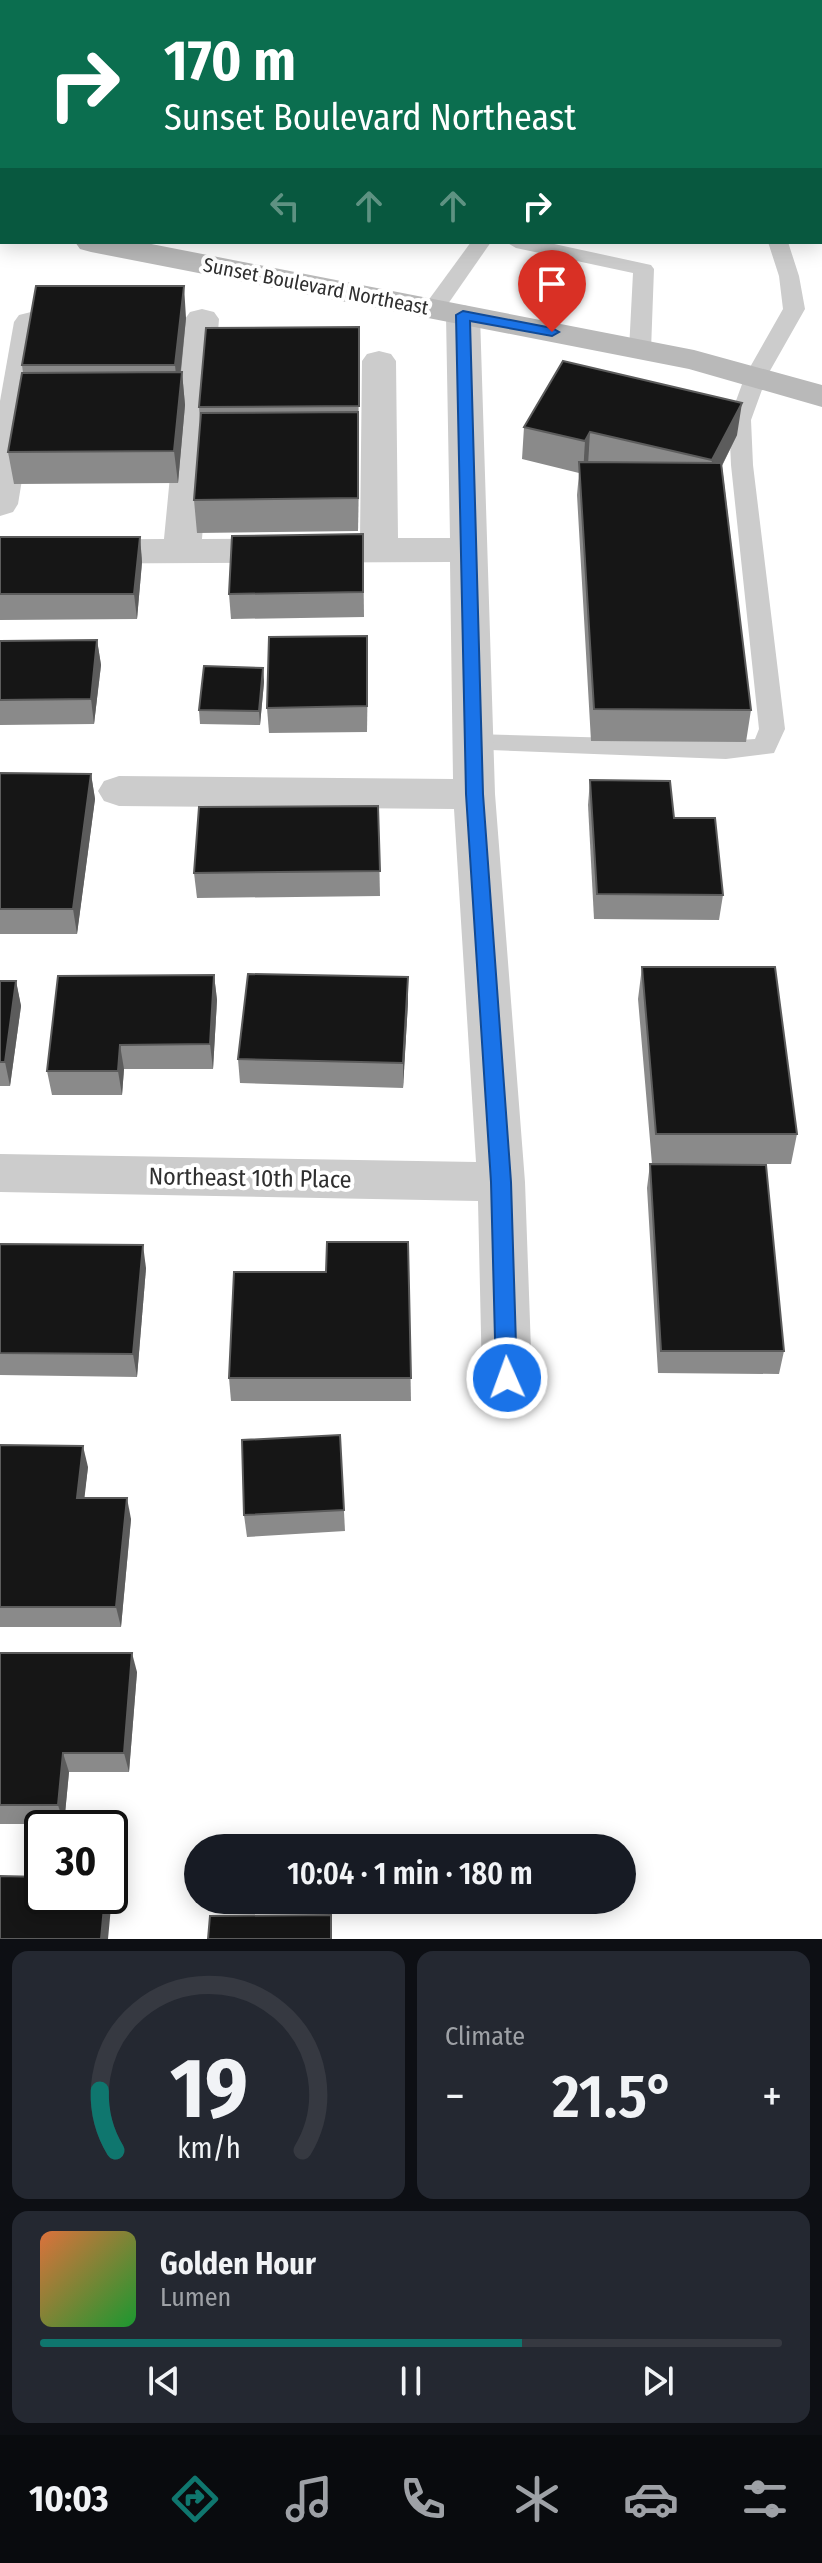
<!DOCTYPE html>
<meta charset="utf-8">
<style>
:root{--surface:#171b24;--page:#242831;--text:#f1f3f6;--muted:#9ea1a6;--line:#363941;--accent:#0f766e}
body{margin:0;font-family:"Fira Sans Condensed",sans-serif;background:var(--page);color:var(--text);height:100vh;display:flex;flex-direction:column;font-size:30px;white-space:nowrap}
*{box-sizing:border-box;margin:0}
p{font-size:26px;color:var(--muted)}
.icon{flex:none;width:44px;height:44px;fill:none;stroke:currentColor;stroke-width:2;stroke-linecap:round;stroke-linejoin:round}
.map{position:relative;height:1939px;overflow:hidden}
.panel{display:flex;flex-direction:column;gap:12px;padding:12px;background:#0d0f14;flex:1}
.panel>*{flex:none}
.banner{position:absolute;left:0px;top:0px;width:822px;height:244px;box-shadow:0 4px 20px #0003;background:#0b6e4f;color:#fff;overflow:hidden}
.speed{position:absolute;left:24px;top:1810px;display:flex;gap:16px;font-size:40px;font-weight:700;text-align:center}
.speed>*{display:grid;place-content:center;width:104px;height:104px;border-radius:50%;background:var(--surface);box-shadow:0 4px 20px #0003;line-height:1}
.speed .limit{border:4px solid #111;border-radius:12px;background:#fff;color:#111}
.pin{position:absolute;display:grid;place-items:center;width:68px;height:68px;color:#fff;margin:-82px -34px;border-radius:50% 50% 50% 0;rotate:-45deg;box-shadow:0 0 8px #0007}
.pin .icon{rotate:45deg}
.me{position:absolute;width:88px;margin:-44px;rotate:358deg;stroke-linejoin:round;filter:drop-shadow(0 0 6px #0008)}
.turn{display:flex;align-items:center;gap:28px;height:168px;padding:0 32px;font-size:36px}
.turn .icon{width:104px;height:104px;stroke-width:2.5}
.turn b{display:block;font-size:56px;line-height:68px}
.lanes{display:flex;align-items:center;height:76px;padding:0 32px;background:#0003;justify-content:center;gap:40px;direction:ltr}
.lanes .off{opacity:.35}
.big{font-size:60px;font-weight:600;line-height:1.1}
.panel .card{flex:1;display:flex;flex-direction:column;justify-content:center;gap:12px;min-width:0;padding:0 28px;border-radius:16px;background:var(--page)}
.panel .dial{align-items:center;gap:0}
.dial svg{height:208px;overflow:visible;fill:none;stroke:var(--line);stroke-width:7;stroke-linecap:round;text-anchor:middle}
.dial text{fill:var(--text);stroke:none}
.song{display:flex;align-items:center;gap:24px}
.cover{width:96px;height:96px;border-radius:12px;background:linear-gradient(135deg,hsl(20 70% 55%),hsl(130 70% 35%))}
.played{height:8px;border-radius:4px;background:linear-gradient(90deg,var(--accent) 65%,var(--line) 65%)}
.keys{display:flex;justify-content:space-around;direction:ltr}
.heat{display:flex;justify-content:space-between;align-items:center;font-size:44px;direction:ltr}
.panel .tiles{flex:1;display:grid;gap:12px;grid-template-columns:1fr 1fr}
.card:last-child{grid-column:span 2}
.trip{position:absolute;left:184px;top:1834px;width:452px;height:80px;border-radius:40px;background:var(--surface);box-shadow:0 4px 20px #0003;font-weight:600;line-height:80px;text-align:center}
.menu{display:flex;height:128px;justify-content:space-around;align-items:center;background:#090b0e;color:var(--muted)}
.menu .icon{width:56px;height:56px}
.menu .active{color:var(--accent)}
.menu b{font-size:36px;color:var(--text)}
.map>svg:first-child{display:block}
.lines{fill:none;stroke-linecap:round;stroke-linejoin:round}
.lane{fill:#ccc;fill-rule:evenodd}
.street{fill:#ccc;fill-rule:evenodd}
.secondary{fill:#b9b9b9;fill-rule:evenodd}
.wall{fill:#8a8a8a}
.shaded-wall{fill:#5c5c5c}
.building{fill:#161616;stroke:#5c5c5c;stroke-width:2}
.route{fill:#1a73e8;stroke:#114b97;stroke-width:2}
.labels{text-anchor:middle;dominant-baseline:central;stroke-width:8;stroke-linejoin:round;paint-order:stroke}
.far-street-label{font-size:20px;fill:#2f2f2f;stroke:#fff}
.street-label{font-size:24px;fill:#2f2f2f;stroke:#fff}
</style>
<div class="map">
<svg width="822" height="1939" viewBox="0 0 822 1939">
<rect width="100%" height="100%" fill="#fff"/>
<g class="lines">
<g class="lane">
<rect x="694" y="0" width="18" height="2"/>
<path d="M 471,242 L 491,242 L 441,314 L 425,314 L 422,309 Z"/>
<path d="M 506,242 L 545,242 L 651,265 L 654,269 L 651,350 L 648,355 L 632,355 L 629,350 L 633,273 L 516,248 Z"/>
<path d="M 768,242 L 788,242 L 799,276 L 805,309 L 767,376 L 751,420 L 753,465 L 785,729 L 774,753 L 726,759 L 464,749 L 460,743 L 464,737 L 473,734 L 726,741 L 755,739 L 759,729 L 731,465 L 729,420 L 745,376 L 783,309 L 779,276 Z"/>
</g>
<g class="street">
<path d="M 463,305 L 475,308 L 480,315 L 495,794 L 525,1182 L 532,1378 L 525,1394 L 507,1400 L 489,1394 L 482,1378 L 478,1201 L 0,1192 L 0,1154 L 476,1162 L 454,809 L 119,806 L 104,801 L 98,791 L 104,781 L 119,776 L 453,779 L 450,562 L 0,564 L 0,540 L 164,539 L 185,319 L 190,312 L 202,309 L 214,312 L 219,319 L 202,539 L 360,538 L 362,361 L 367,354 L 379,351 L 391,354 L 396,361 L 398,538 L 450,538 L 446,315 L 451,308 Z"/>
<path d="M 31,312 L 43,315 L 48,322 L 18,504 L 13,512 L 0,516 L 0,401 L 14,322 L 19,315 Z"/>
</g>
<g class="secondary">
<rect x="0" y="16" width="2" height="18"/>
<rect x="820" y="17" width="2" height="18"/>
<path d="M 0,214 L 2,215 L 2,235 L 0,234 Z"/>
<path d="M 75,242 L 141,242 L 694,350 L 822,385 L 822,407 L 689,369 L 91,252 L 80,249 Z"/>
</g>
</g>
<g class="wall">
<rect x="0" y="87" width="2" height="53"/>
<path d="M 186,318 L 181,372 L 182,372 L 185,405 L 178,483 L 14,484 L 8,452 L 23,373 L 22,365 Z"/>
<path d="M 359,327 L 358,531 L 197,533 L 194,500 L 200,423 L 199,407 Z"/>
<path d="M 524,427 L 737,435 L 722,466 L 751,710 L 746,742 L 591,741 L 577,495 L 579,473 L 522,459 Z"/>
<path d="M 363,534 L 364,617 L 231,619 L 229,594 Z"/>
<path d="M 0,537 L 140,537 L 142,562 L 137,619 L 0,620 Z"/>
<path d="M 97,640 L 101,665 L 94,724 L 0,725 L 0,641 Z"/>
<path d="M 368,662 L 367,732 L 269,733 L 267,708 Z"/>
<path d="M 263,668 L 264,682 L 260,725 L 200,724 L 199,710 Z"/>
<path d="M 0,773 L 91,774 L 95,799 L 77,934 L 0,934 Z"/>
<path d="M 590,780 L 674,818 L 723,895 L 719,920 L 594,919 L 588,805 Z"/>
<path d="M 378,806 L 380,896 L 197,898 L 194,873 Z"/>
<path d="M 642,967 L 797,1134 L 791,1164 L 678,1164 L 784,1351 L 779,1374 L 658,1373 L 647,1188 L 650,1164 L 652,1164 L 638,999 Z"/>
<path d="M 214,975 L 217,1000 L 213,1069 L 124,1069 L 122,1095 L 52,1095 L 47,1071 Z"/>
<path d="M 0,981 L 16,981 L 21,1006 L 10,1086 L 0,1086 Z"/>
<path d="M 408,1002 L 403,1088 L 240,1083 L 238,1059 Z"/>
<path d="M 408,1242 L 411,1401 L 231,1401 L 229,1378 L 326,1272 Z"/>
<path d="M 0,1244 L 146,1268 L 137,1377 L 0,1375 Z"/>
<path d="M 340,1435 L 345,1531 L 247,1537 L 244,1515 Z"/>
<path d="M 0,1445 L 88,1467 L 84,1498 L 131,1519 L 121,1627 L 0,1627 Z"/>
<path d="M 0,1653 L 137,1672 L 129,1772 L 69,1772 L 64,1824 L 0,1824 Z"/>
</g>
<g class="shaded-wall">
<path d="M 2,109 L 2,132 L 0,118 Z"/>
<path d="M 184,286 L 186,318 L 178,397 L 175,365 Z"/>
<path d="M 182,372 L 185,405 L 178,483 L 174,451 Z"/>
<path d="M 742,403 L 737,435 L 708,493 L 712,460 Z"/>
<path d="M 358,412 L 359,445 L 358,531 Z"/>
<path d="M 590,432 L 588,465 L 583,474 L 585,441 Z"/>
<path d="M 140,537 L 142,562 L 137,619 L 134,594 Z"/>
<path d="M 97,640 L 101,665 L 94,724 L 91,699 Z"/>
<path d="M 263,668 L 264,682 L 260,725 L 259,711 Z"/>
<path d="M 91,774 L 95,799 L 77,934 L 73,909 Z"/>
<path d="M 214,975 L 217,1000 L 213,1069 L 210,1044 Z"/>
<path d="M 408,977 L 408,1002 L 403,1088 L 403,1063 Z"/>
<path d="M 16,981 L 21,1006 L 10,1086 L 5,1062 Z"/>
<path d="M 120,1045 L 124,1069 L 122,1095 L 118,1071 Z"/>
<path d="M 143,1245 L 146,1268 L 137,1377 L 133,1354 Z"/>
<path d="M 83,1446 L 88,1467 L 82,1519 L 77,1498 Z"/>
<path d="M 127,1498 L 131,1519 L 121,1627 L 116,1607 Z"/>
<path d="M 132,1653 L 137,1672 L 129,1772 L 124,1753 Z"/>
<path d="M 63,1753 L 69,1772 L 64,1824 L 58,1805 Z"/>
<path d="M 110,1889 L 112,1896 L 108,1939 L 101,1939 L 105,1896 L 110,1896 Z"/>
</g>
<g class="building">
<path d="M 0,87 L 2,87 L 2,109 L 0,114 Z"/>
<path d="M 36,286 L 184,286 L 175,365 L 22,365 Z"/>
<path d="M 359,327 L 359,406 L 199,407 L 206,328 Z"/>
<path d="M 563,361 L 742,403 L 712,460 L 590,432 L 585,441 L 524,427 Z"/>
<path d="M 182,372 L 174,451 L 8,452 L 22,373 Z"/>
<path d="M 358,412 L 358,498 L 194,500 L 201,413 Z"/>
<path d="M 579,462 L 721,463 L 751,710 L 594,709 Z"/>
<path d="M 363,534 L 363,592 L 229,594 L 232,536 Z"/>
<path d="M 0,537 L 140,537 L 134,594 L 0,594 Z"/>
<path d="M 367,636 L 367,706 L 267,708 L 269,637 Z"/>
<path d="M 97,640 L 91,699 L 0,700 L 0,641 Z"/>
<path d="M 204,666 L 263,668 L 259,711 L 199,710 Z"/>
<path d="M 0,773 L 91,774 L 73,909 L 0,909 Z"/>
<path d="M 590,780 L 670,781 L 674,818 L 715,818 L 723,895 L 597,894 Z"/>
<path d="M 378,806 L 380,871 L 194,873 L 199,807 Z"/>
<path d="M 642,967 L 775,967 L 797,1134 L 656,1134 Z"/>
<path d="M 248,974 L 408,977 L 403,1063 L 238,1059 Z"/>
<path d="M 214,975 L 210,1044 L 120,1045 L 118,1071 L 47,1071 L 58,976 Z"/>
<path d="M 0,981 L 16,981 L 5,1062 L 0,1062 Z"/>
<path d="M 650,1164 L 766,1165 L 784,1351 L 661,1351 Z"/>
<path d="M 327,1242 L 408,1242 L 411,1378 L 229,1378 L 234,1272 L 326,1272 Z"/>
<path d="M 0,1244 L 143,1245 L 133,1354 L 0,1353 Z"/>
<path d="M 340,1435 L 344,1510 L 244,1515 L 242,1440 Z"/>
<path d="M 0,1445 L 83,1446 L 77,1498 L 127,1498 L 116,1607 L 0,1607 Z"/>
<path d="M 0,1653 L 132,1653 L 124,1753 L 63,1753 L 58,1805 L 0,1805 Z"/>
<path d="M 0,1876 L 42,1877 L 42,1896 L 105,1896 L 101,1939 L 0,1939 Z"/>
<path d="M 331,1915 L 331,1939 L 208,1939 L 210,1916 Z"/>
</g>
<path class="route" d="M 463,311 L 552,328 L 559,332 L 552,336 L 470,321 L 483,794 L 511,1182 L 517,1378 L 514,1385 L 507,1387 L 499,1385 L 496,1378 L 491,1182 L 466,794 L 456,315 Z"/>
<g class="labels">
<g class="far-street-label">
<text transform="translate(316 286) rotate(11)">Sunset Boulevard Northeast</text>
</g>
<g class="street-label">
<text transform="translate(250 1178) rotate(1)">Northeast 10th Place</text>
</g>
</g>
</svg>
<div class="speed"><div class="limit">30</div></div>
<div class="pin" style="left:552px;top:332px;background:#d93025"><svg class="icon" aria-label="arrive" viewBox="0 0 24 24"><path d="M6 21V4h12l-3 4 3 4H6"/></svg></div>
<svg class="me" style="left:507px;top:1378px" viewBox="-20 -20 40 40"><circle r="17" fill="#1a73e8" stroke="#fff" stroke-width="3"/><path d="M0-11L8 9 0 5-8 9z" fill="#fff"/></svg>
<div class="trip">10:04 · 1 min · 180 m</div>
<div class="banner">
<div class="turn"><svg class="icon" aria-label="right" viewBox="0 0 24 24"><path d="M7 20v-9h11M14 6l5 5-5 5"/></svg><div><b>170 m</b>Sunset Boulevard Northeast</div></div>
<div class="lanes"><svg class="icon off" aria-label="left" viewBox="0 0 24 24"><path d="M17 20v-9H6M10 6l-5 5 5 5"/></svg><svg class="icon off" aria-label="ahead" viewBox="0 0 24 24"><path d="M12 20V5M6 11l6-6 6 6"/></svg><svg class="icon off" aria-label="ahead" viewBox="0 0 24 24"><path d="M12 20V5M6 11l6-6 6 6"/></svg><svg class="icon" aria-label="right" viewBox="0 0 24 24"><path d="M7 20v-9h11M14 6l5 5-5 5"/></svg></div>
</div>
</div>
<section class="panel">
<div class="tiles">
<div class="card dial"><svg viewBox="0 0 100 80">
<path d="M14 69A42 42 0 1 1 86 69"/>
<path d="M14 69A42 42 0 0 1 8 46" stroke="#0f766e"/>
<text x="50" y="56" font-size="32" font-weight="700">19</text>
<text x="50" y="72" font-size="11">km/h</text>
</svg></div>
<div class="card"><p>Climate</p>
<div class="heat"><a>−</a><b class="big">21.5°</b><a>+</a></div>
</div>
<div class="card">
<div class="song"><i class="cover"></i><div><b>Golden Hour</b><p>Lumen</p></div></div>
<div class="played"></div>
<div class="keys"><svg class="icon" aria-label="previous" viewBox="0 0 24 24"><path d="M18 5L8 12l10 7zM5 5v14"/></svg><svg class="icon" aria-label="pause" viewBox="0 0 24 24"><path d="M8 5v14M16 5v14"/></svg><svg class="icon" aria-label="next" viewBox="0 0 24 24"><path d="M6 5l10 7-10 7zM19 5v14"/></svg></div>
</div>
</div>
</section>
<nav class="menu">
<b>10:03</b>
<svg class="icon active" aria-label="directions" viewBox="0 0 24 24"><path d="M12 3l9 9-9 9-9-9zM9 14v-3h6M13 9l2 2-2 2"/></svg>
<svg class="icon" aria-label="music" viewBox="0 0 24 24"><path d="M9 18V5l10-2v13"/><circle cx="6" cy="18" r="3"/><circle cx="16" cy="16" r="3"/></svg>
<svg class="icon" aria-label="phone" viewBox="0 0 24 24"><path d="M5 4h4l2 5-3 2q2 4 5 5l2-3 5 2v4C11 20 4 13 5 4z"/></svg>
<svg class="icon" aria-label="climate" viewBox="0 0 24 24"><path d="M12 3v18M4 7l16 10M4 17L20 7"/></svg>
<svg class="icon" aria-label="car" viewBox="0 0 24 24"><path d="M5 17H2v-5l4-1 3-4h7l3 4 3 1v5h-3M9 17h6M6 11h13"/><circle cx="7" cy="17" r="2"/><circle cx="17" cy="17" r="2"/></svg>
<svg class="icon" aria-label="filters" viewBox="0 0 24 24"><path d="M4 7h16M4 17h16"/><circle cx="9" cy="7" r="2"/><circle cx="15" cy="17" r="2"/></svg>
</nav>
